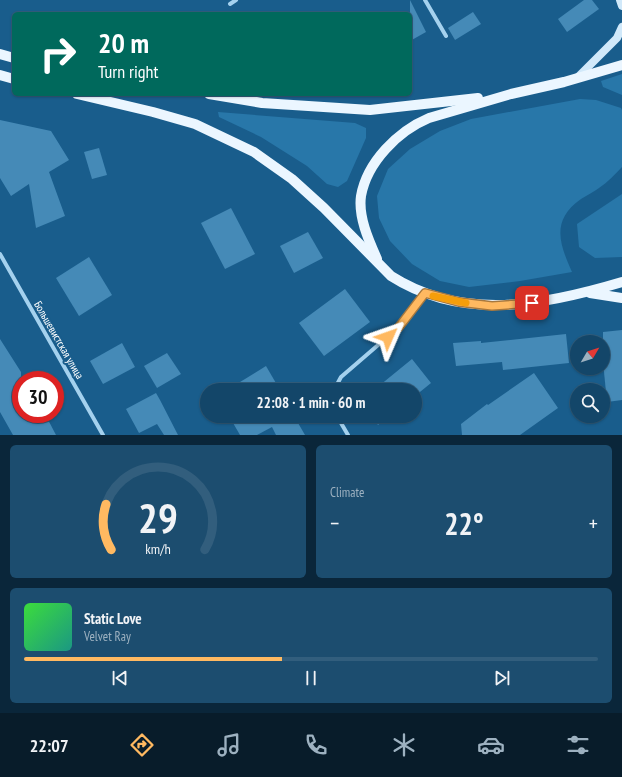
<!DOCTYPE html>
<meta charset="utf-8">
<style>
:root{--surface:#134669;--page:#1c4d6f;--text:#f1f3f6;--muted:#9db1c0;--line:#325e7d;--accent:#ffb961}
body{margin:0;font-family:"PT Sans Narrow",sans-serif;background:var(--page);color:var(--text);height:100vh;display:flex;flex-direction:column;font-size:15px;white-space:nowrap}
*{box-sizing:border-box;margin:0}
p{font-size:13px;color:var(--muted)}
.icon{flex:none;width:22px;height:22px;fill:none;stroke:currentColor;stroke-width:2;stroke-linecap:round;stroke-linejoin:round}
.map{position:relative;height:435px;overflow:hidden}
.drawer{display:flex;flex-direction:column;gap:10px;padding:10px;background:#0a263a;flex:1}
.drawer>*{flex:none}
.top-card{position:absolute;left:12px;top:12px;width:400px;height:84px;border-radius:6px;box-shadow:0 1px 3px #0004,0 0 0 1px var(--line);background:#00695c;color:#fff;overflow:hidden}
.needle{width:26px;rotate:51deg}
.fabs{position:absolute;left:570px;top:335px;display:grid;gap:8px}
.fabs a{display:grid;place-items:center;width:40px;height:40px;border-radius:50%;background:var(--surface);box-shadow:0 1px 3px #0004,0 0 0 1px var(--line);font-size:20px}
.speed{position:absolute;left:12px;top:371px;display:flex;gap:8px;font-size:20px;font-weight:700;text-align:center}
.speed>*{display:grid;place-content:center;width:52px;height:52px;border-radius:50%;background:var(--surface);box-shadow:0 1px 3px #0004,0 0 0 1px var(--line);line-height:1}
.speed .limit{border:6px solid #d22;background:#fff;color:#111}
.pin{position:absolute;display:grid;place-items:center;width:34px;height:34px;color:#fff;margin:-17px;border-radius:8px;box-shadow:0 2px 6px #0006}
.me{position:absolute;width:44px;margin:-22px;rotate:47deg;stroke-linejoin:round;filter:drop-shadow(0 0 3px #0008)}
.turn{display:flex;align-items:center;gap:14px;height:84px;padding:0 20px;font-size:18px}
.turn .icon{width:52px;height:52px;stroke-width:2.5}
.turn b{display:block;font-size:28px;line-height:34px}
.big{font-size:30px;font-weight:700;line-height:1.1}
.drawer .card{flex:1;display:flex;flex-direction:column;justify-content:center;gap:6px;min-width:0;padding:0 14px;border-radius:6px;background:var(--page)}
.drawer .dial{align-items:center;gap:0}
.dial svg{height:104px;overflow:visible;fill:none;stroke:var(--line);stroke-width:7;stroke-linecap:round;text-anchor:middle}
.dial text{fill:var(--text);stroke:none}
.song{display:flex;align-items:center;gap:12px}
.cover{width:48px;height:48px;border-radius:6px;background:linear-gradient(135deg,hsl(120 70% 55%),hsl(170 70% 35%))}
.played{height:4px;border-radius:2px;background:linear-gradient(90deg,var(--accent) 45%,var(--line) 45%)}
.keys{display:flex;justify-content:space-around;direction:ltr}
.heat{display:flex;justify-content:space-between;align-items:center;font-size:22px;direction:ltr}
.drawer .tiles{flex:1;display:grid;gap:10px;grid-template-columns:1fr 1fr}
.card:last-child{grid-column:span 2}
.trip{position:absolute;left:200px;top:383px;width:222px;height:40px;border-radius:20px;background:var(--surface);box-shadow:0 1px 3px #0004,0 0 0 1px var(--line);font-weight:700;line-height:40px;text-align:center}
.dock{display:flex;height:64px;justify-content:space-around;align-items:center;background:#081c2a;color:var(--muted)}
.dock .icon{width:28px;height:28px}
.dock .current{color:var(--accent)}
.dock b{font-size:18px;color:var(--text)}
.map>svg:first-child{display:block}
.green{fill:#2877a9}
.building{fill:#458ab7}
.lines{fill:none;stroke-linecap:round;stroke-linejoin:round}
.street{stroke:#a4d1ee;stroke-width:4}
.secondary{stroke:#d1e9fa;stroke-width:8}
.primary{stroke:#ebf6ff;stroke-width:10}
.route-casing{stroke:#a6783f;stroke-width:10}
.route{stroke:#ffb961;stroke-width:7}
.slow{stroke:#f59e0b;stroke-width:7}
.labels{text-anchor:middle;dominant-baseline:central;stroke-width:4;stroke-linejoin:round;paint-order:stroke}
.street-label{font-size:11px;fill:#fff;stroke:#195d8c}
</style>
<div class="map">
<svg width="622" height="435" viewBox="0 0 622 435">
<rect width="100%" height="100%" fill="#195d8c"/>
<g class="green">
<path d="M 622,74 L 622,95 L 603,87 L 601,81 Z"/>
<path d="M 580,99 L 596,100 L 621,108 L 622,110 L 622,167 C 615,174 608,182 599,188 C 594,192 587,195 581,199 C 551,220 559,243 572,272 L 520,281 L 469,287 L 440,281 L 412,264 L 390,241 L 379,218 L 377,196 L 388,169 L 410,149 L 440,131 L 471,119 Z"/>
<path d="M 218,112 L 355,123 L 366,128 L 366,138 L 347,181 L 338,187 L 327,184 L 307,166 L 261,137 L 219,117 Z"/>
<path d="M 622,194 L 622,257 L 595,258 L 579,247 L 577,224 Z"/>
</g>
<g class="building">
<path d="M 410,0 L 426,32 L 410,41 Z"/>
<path d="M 584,0 L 592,0 L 599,9 L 567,32 L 558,19 Z"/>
<path d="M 473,12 L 481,24 L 455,40 L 448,28 Z"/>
<path d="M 0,120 L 51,131 L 69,160 L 49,172 L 65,216 L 36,228 L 29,184 L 11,196 L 0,178 Z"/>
<path d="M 99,148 L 107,175 L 92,179 L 84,152 Z"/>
<path d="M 231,208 L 255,254 L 225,269 L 201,223 Z"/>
<path d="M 308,232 L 323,258 L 294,273 L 280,246 Z"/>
<path d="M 89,257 L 112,295 L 79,316 L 56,278 Z"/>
<path d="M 345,289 L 370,322 L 324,356 L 299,323 Z"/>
<path d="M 622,330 L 622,400 L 607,402 L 603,362 L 603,332 Z"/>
<path d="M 566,334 L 569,363 L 503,370 L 502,362 L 456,366 L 453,343 L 481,341 L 481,343 Z"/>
<path d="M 0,339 L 21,372 L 21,414 L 45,414 L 56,435 L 13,435 L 0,412 Z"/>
<path d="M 122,343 L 135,367 L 103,384 L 90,361 Z"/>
<path d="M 167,353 L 181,374 L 157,388 L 144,366 Z"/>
<path d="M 412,359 L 431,383 L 415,396 L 415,390 L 374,390 Z"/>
<path d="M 266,366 L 280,390 L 227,390 Z"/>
<path d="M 534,373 L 558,408 L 520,435 L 462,435 L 461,424 L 487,404 L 488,405 Z"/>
<path d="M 156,393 L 160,400 L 178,435 L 164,435 L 157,424 L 139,433 L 126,409 Z"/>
<path d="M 229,416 L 294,416 L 305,435 L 276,435 L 272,427 L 257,435 L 240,435 Z"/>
<path d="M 371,416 L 390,416 L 378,425 Z"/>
</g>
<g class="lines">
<g class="street">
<path d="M 425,0 L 446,36"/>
<path d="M 230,4 L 236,0"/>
<path d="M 0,254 L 103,435"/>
<path d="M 334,390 L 341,377 L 399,327 L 425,294"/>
<path d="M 338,416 L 341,423 L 348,435"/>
</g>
<g class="secondary">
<path d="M 620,0 L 622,6"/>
<path d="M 577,78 L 617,38 L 622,27"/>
</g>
<g class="primary">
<path d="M 0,54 L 14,58"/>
<path d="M 0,75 L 14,79"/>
<path d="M 77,94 L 153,112 L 195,124 L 254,152 L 292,179 L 324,208 L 391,276 C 463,322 545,305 622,282"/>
<path d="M 209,94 L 262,103 L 370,110 L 478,98"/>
<path d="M 377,259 C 369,241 358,217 361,196 C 367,162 398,131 429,118 L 511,94 L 564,82 L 622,65"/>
<path d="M 590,293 L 622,298"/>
</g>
</g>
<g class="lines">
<defs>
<path id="route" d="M 388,337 L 399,327 L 425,293 L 459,302 L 492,306 L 532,303"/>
</defs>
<use href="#route" class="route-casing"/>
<use href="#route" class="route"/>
<path class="slow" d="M 433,296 L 466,303"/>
</g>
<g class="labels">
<g class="street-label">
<text transform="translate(59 340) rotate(60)">Большевистская улица</text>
</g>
</g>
</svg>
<div class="fabs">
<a><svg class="needle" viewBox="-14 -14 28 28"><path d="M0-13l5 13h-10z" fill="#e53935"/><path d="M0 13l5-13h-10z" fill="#9db1c0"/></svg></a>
<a><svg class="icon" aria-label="search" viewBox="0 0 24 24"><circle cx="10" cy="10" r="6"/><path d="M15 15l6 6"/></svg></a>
</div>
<div class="speed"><div class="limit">30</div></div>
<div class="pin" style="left:532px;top:303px;background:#d93025"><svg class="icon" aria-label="arrive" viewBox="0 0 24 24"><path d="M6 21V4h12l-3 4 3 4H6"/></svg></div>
<svg class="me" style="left:388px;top:337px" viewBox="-20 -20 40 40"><path d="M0-17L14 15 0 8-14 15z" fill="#ffb961" stroke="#fff" stroke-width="4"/></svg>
<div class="trip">22:08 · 1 min · 60 m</div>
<div class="top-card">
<div class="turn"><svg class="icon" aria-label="right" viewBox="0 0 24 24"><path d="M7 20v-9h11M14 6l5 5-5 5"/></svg><div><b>20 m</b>Turn right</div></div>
</div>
</div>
<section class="drawer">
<div class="tiles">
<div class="card dial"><svg viewBox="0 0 100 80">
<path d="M14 69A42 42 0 1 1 86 69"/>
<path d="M14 69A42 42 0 0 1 10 34" stroke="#ffb961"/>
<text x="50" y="56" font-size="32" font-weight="700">29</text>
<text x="50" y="72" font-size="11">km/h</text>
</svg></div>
<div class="card"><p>Climate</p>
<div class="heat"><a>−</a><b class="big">22°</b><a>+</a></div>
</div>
<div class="card">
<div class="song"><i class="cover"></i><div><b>Static Love</b><p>Velvet Ray</p></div></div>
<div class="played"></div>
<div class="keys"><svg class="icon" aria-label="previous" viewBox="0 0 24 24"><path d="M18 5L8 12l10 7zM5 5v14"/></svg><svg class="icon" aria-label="pause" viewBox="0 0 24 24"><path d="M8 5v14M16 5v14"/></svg><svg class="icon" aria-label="next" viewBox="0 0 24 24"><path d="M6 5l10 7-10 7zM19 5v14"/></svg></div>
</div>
</div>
</section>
<nav class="dock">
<b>22:07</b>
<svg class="icon current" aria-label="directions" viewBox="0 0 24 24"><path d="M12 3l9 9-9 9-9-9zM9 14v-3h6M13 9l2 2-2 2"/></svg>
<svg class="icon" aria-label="music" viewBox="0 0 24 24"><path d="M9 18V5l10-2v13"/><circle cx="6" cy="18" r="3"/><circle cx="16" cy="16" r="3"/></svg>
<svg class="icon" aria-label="phone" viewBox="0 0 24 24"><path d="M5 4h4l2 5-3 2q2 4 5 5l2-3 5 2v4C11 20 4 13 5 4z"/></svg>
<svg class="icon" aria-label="climate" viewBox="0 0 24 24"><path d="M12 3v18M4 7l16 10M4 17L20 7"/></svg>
<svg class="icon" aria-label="car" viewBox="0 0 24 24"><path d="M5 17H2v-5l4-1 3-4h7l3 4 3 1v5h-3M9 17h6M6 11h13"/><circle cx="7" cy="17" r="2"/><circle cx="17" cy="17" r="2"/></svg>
<svg class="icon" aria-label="filters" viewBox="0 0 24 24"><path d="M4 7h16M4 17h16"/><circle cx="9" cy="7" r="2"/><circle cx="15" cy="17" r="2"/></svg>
</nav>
